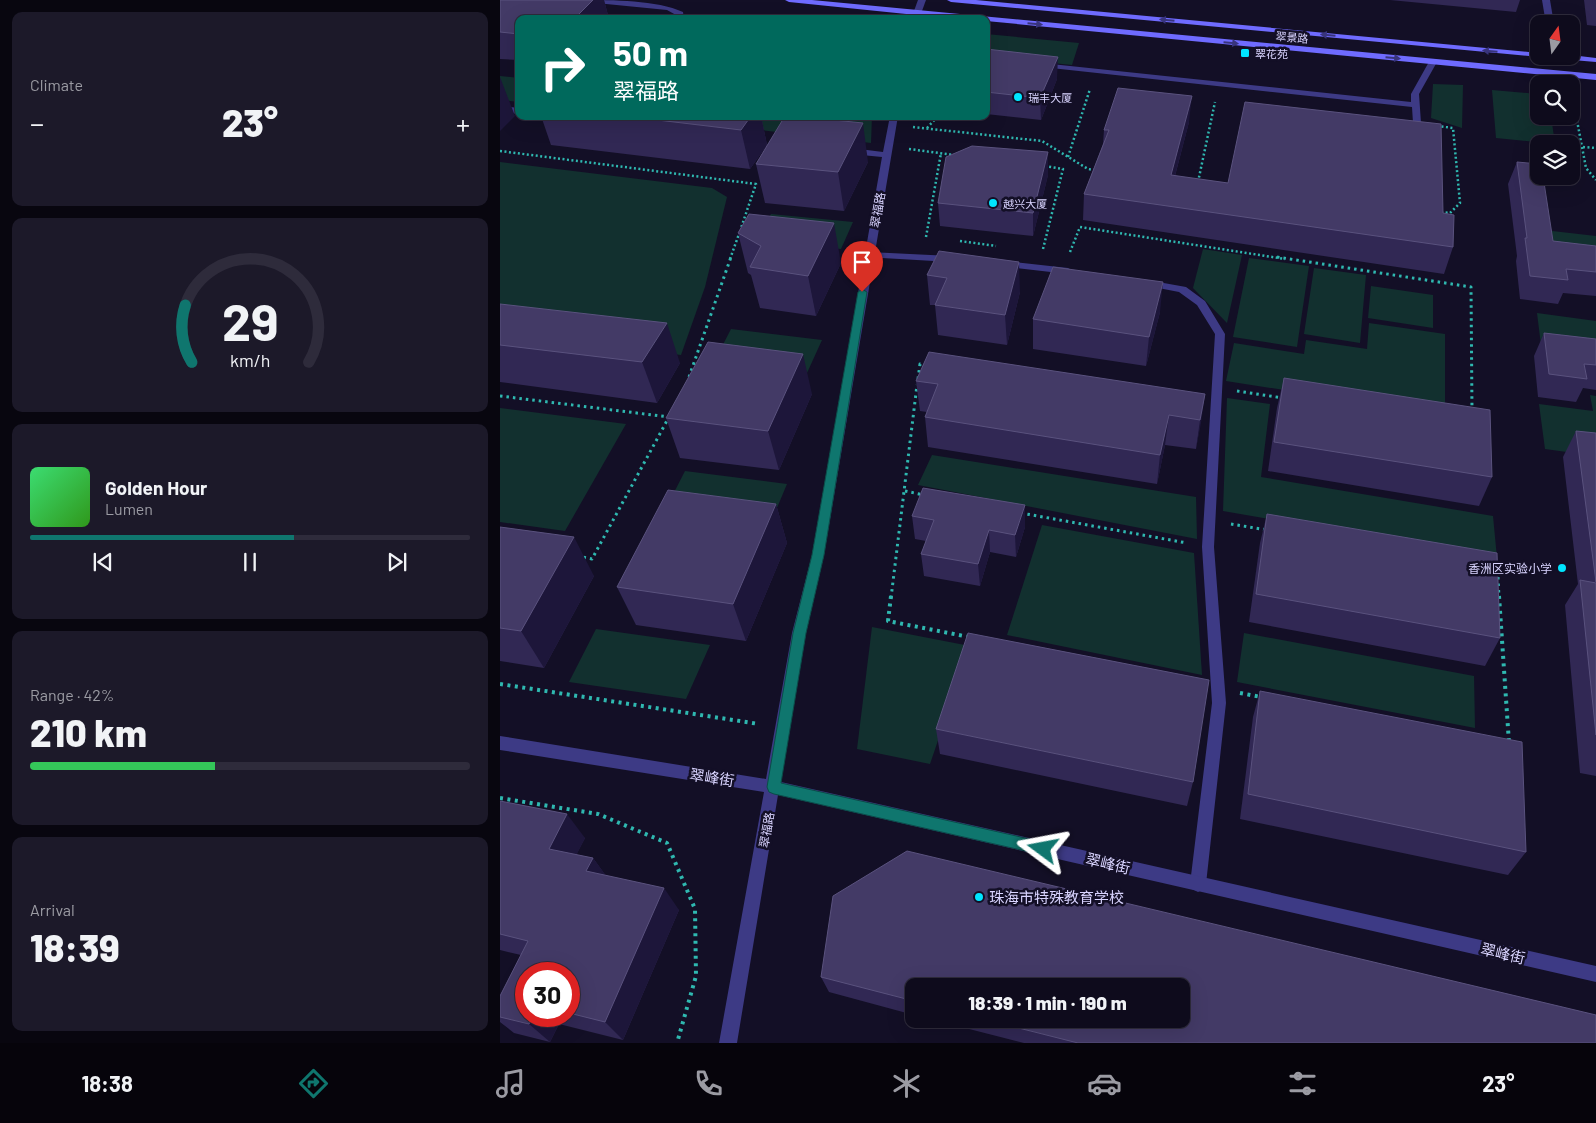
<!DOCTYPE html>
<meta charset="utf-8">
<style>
:root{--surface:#0e0b1c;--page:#1c1929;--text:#f1f3f6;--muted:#9b9ba3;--line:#2e2b3b;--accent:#0f766e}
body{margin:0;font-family:Barlow,"Noto Sans SC",sans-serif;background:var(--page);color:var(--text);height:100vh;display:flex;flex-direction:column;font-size:19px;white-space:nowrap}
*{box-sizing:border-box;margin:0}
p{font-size:16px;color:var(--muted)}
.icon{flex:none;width:28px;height:28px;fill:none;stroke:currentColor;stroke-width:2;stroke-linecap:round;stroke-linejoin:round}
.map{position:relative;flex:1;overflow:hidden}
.drawer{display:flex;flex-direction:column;gap:12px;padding:12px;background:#08060f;width:500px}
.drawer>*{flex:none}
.hud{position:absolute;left:15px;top:15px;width:475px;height:105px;border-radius:10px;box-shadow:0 5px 20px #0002,0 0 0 1px var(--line);background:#00695c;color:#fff;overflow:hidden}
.needle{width:32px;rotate:14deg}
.tools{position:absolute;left:1030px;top:15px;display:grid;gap:10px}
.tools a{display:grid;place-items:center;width:50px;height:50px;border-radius:10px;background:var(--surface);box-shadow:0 5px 20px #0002,0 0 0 1px var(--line);font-size:25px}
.speed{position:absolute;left:15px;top:962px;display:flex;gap:10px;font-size:25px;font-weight:700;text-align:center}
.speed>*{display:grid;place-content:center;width:65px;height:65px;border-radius:50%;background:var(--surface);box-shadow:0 5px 20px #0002,0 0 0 1px var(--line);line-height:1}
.speed .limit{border:8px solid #d22;background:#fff;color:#111}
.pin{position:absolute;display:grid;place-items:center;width:42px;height:42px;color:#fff;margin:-51px -21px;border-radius:50% 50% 50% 0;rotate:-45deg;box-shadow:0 0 5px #0007}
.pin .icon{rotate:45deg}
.me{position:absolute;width:55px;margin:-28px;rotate:283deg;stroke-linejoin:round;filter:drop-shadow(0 0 4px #0008)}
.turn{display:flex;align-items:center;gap:18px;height:105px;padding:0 15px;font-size:22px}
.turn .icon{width:65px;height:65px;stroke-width:2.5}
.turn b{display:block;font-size:35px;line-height:42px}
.big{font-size:38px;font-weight:800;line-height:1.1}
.drawer .card{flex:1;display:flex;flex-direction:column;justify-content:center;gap:8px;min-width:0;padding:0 18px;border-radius:10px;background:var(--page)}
.drawer .dial{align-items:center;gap:0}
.dial svg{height:130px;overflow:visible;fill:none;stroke:var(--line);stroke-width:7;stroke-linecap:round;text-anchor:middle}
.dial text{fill:var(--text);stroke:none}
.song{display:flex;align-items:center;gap:15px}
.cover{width:60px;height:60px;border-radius:8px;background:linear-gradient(135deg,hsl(140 70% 55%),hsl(110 70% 35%))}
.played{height:5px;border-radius:2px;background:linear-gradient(90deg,var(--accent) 60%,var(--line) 60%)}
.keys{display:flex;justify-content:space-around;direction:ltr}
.heat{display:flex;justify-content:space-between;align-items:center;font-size:28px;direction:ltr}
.charge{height:8px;border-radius:4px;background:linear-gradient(90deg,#34c759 42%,var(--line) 0)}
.trip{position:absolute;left:405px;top:978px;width:285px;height:50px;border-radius:10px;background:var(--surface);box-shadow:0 5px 20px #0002,0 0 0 1px var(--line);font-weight:800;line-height:50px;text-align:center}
.tab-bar{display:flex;height:80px;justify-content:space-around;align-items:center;background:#06040b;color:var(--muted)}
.tab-bar .icon{width:35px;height:35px}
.tab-bar .on{color:var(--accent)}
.tab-bar b{font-size:22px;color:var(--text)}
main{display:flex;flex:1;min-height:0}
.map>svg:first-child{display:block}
.green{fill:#12302f}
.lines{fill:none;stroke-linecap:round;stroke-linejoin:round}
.path-far2{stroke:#2fb8b0;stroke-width:2.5;stroke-dasharray:2 2.5;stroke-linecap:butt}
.path-far1{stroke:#2fb8b0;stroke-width:3;stroke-dasharray:2.5 4;stroke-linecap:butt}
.path{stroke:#2fb8b0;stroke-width:4;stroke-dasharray:3 4.5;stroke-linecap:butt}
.lane{fill:#3d3a85;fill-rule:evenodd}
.street{fill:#3d3a85;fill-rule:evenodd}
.secondary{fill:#6f6bff;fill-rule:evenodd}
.wall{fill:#312854;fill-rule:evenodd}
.shaded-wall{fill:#1d163a}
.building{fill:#433a66;stroke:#5a527e}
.oneway{fill:#38347d}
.route{fill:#0f766e;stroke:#0a4d48}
.poi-dot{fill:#00e5ff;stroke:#130f26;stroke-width:2}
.labels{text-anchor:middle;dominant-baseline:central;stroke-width:5;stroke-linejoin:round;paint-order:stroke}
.far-street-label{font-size:11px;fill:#d9d4ff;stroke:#130f26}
.far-poi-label{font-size:11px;fill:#d9d4ff;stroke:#130f26;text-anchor:start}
.street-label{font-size:12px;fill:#d9d4ff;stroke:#130f26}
.poi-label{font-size:12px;fill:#d9d4ff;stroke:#130f26;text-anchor:end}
.near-street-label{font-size:15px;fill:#d9d4ff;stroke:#130f26}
.near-poi-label{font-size:15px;fill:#d9d4ff;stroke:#130f26;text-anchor:start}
</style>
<main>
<section class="drawer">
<div class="card"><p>Climate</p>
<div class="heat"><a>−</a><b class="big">23°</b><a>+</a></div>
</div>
<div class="card dial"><svg viewBox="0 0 100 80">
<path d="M14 69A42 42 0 1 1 86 69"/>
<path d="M14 69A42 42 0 0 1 10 34" stroke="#0f766e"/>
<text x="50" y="56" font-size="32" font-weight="700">29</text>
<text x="50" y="72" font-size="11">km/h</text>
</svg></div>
<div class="card">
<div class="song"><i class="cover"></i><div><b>Golden Hour</b><p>Lumen</p></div></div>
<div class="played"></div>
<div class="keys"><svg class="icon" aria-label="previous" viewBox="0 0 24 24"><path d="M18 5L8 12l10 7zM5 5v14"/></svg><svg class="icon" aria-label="pause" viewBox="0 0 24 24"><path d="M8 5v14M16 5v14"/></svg><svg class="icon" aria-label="next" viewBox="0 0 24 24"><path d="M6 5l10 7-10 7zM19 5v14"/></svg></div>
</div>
<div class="card"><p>Range · 42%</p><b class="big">210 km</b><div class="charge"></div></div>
<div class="card"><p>Arrival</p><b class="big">18:39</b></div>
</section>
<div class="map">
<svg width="1096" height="1043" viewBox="0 0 1096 1043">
<rect width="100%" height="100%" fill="#130f26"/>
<g class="green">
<path d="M 486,34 L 579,43 L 572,65 L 486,56 Z"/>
<path d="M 0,76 L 19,78 L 19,102 L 0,100 Z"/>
<path d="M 933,84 L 963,85 L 962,128 L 931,118 Z"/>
<path d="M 992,90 L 1039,94 L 1039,116 L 1051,116 L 1055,144 L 996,138 Z"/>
<path d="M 139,116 L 372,116 L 371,143 Z"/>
<path d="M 0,162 L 212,188 L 227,197 L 205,287 L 181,355 L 0,334 Z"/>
<path d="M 271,214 L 353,222 L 341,249 L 256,240 Z"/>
<path d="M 1026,228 L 1096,236 L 1096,262 Z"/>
<path d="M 703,249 L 742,255 L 727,323 L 693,288 Z"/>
<path d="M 749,258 L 809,266 L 797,347 L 733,337 Z"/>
<path d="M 814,268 L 866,275 L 860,343 L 804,334 Z"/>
<path d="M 871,286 L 933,295 L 933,328 L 868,318 Z"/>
<path d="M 1037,313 L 1096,321 L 1096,352 L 1041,345 Z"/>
<path d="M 869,323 L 945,334 L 945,415 L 726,381 L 734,343 L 804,354 L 806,340 L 867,349 Z"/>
<path d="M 231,329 L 322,340 L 307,373 L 214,362 Z"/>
<path d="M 1090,395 L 1096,396 L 1096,456 L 1045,449 L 1039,404 L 1093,411 Z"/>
<path d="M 727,398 L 770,404 L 761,477 L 993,516 L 997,558 L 723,511 Z"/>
<path d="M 0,408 L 126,424 L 65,531 L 0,522 Z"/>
<path d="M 432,455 L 696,497 L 697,539 L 418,485 Z"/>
<path d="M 185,471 L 287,484 L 269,527 L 164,512 Z"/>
<path d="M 542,525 L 694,553 L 702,675 L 507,635 Z"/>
<path d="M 372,627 L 470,646 L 430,764 L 357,749 Z"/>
<path d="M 96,629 L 210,645 L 186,699 L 69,682 Z"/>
<path d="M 744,633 L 974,676 L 975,728 L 737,682 Z"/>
</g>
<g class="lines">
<g class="path-far2">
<path d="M 1072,94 L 1086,168 L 1096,180"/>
<path d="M 937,126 L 953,128 L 960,203 L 950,213 L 939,212"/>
<path d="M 413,127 L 542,141 L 588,169 L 595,170"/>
<path d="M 427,128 L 438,116"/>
<path d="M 1083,147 L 1096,148"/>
<path d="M 409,149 L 454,155"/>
<path d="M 0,151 L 256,184 L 241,228"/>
<path d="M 568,157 L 590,89"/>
<path d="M 698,182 L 715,102"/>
<path d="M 426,237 L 441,153"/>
<path d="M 460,241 L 496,246"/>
<path d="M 543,249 L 563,169 L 545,166"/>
<path d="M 570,252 L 580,227 L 785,259"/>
<path d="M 230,259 L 239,234"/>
</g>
<g class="path-far1">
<path d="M 777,257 L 971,287 L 972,411"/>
<path d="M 189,377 L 231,257"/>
<path d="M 418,379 L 420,364 L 426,365"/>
<path d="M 737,391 L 783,398"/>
<path d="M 0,396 L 169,417 L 92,559 L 82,557"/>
<path d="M 405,491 L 424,495"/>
<path d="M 521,513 L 687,543"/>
<path d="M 731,524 L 767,530"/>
<path d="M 998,577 L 999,598"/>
<path d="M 391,598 L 417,385"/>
</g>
<g class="path">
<path d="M 391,596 L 388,621 L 469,637"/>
<path d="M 999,596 L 1009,743"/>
<path d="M 0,684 L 259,724"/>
<path d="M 740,693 L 761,697"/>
<path d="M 0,798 L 98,814 L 167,843 L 195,909 L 196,976 L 177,1043"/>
</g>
<g class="lane">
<path d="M 82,0 C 112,0 157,0 183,12 L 184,19 L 176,19 L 176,15 L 167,10 L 86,2 Z"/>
<path d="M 1042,0 L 1050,0 L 1054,24 L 1046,24 Z"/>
<path d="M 930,60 L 937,62 L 919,94 L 921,123 L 917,126 L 913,123 L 912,107 L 551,68 L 547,66 L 551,64 L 911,102 L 911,94 Z"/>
<path d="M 369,252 L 451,256 L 456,259 L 451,262 L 365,257 L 364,255 Z"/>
<path d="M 504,261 L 568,268 L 573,271 L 568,274 L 500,266 L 499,264 Z"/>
<path d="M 647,280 L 686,287 L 705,301 L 725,334 L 714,547 L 726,703 L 706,884 L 704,889 L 698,892 L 692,889 L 690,884 L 712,703 L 702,547 L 715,334 L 697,305 L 679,292 L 643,285 L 642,283 L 643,281 Z"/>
</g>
<g class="street">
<path d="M 418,0 L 426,0 L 419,19 L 411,19 Z"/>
<path d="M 0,106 L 19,108 L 19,114 L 0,112 Z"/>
<path d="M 390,116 L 398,116 L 324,555 L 306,633 L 281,782 L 1096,966 L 1096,982 L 278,795 L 237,1043 L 219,1043 L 264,792 L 0,750 L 0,736 L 266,779 L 292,633 L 312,555 L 382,157 L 351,154 L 346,151 L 351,148 L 383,152 Z"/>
</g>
<g class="secondary">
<path d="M 285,0 L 312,0 L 1096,74 L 1096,80 L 486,21 L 486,19 L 455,19 L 289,2 Z"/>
<path d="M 447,0 L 476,0 L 1039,53 L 1039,56 L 1042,56 L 1039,57 L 451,2 Z"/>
<path d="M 1071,55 L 1096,58 L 1096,62 L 1049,58 L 1045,56 Z"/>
</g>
</g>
<g class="wall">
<path d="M 0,0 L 104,0 L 109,19 L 19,19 L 19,60 L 0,59 Z"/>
<path d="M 890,0 L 1020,0 L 1016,12 Z"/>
<path d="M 1084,0 L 1096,0 L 1096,26 L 1087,25 Z"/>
<path d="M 486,49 L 557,79 L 541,120 L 486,114 Z"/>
<path d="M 41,116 L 261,116 L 267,145 L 250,169 L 51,145 Z"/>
<path d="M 689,122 L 675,176 L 943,213 L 953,247 L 944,274 L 583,220 L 584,194 L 603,144 L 604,130 Z"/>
<path d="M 368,162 L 344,211 L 265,203 L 256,164 Z"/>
<path d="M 1017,162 L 1053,241 L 1096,246 L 1096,296 L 1063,293 L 1058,304 L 1020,299 L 1016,261 L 1017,256 L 1008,184 Z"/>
<path d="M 548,175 L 533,236 L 440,226 L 438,203 Z"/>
<path d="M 238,233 L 341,263 L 316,316 L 260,308 L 251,275 L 248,273 Z"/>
<path d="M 439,251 L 520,292 L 507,345 L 438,335 L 435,305 L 430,305 L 427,275 Z"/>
<path d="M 0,304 L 180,363 L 157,403 L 0,382 Z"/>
<path d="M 660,312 L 646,366 L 533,349 L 533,319 Z"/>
<path d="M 1044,333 L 1096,339 L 1096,390 L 1083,388 L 1076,402 L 1038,397 L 1034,356 Z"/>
<path d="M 784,378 L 992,477 L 979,506 L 768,471 L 777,408 Z"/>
<path d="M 416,381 L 705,394 L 696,449 L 665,445 L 657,484 L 428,447 L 425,417 L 427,412 L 420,411 Z"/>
<path d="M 312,394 L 279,470 L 180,458 L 166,418 Z"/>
<path d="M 1076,431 L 1096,433 L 1096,776 L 1080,773 L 1065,605 L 1078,584 L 1063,457 Z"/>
<path d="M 276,504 L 287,543 L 246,641 L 136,625 L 117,587 Z"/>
<path d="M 767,514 L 1000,638 L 985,666 L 749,622 L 760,543 Z"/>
<path d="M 412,516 L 525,527 L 516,557 L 490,552 L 480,586 L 424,576 L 421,554 L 426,541 L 415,539 Z"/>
<path d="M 0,527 L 94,576 L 44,668 L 0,661 Z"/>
<path d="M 760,691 L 1026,852 L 1008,875 L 740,819 L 753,717 Z"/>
<path d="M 436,729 L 693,782 L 687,806 L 440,754 Z"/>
<path d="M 0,801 L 85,838 L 76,855 L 93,858 L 106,876 L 179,910 L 123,1040 L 59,1024 L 50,1042 L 14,1033 L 0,1022 L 0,996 L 21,955 L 0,950 ZM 69,974 L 69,1016 L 26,1016 Z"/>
<path d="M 321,977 L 1096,1043 L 524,1043 L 430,1019 L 681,1019 L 414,986 L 414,1015 L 329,992 Z"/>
</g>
<g class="shaded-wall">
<path d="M 93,0 L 104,0 L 109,19 L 74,19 Z"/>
<path d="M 558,57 L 557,79 L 541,120 L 540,98 Z"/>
<path d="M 0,77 L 15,116 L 0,131 Z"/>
<path d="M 692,96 L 689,122 L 668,202 L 671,175 Z"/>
<path d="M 251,116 L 261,116 L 267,145 L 250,169 L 241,130 Z"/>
<path d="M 363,123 L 368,162 L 344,211 L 338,172 Z"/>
<path d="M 548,152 L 548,175 L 533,236 L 533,213 Z"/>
<path d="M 334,223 L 341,263 L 316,316 L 308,276 Z"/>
<path d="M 519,262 L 520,292 L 507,345 L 505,315 Z"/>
<path d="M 663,282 L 660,312 L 646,366 L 649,337 Z"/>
<path d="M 167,323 L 180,363 L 157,403 L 142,362 Z"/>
<path d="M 303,354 L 312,394 L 279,470 L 268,431 Z"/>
<path d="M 705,394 L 701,423 L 696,449 L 700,420 Z"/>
<path d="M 669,415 L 665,445 L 657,484 L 660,455 Z"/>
<path d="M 276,504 L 287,543 L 246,641 L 233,604 Z"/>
<path d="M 525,505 L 525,527 L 516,557 L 515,535 Z"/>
<path d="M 489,530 L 490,552 L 480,586 L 478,564 Z"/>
<path d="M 74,537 L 94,576 L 44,668 L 21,631 Z"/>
<path d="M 67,814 L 85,838 L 68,872 L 49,849 Z"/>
<path d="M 93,858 L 110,881 L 86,871 Z"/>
<path d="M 164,888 L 179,910 L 123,1040 L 105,1022 Z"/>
<path d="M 33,1016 L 50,1016 L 59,1024 L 50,1042 L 29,1024 Z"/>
</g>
<g class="building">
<path d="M 0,0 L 93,0 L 74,19 L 19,19 L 19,34 L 0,32 Z"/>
<path d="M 486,49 L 558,57 L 540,98 L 486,92 Z"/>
<path d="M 618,88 L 692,96 L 671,175 L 728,183 L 745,102 L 941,124 L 943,213 L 954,215 L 953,247 L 584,194 L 609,130 L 604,130 Z"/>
<path d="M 124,116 L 251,116 L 241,130 Z"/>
<path d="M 285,116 L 295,116 L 363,123 L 338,172 L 256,164 Z"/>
<path d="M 472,146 L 548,152 L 533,213 L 438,203 L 446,157 Z"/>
<path d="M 1017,162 L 1039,164 L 1039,176 L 1043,176 L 1053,241 L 1096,246 L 1096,272 L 1066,269 L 1068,280 L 1030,276 L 1025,238 L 1027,238 Z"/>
<path d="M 249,214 L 334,223 L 308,276 L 250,267 L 261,246 L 238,233 Z"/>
<path d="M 439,251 L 519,262 L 505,315 L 435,305 L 447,278 L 427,275 Z"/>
<path d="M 553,267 L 663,282 L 649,337 L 533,319 Z"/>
<path d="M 0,304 L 167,323 L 142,362 L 0,345 Z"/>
<path d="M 1044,333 L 1096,339 L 1096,365 L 1084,364 L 1087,379 L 1049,374 Z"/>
<path d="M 208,342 L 303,354 L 268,431 L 166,418 Z"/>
<path d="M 429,352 L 705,394 L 700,420 L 669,415 L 660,455 L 425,417 L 438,384 L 416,381 Z"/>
<path d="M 784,378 L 990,410 L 992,477 L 774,442 Z"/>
<path d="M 1076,431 L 1096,433 L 1096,582 Z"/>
<path d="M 423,488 L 525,505 L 515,535 L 489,530 L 478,564 L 421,554 L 434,520 L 412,516 Z"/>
<path d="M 168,490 L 276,504 L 233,604 L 117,587 Z"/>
<path d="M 767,514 L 997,553 L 1000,638 L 756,594 Z"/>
<path d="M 0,527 L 74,537 L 21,631 L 0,628 Z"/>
<path d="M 1080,580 L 1096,583 L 1096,735 Z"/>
<path d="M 468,633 L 709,680 L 693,782 L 436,729 Z"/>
<path d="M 760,691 L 1022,742 L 1026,852 L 748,794 Z"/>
<path d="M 0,801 L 67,814 L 49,849 L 93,858 L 86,871 L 164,888 L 105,1022 L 69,1013 L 69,974 L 26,974 L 26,1016 L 33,1016 L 29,1024 L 0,1017 L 0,996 L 28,941 L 0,934 Z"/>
<path d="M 407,851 L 1096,1015 L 1096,1043 L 578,1043 L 483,1019 L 681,1019 L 681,986 L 414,986 L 414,1001 L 321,977 L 333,896 Z"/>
</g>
<defs><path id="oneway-solid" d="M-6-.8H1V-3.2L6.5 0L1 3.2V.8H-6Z" transform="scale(1.25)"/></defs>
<g class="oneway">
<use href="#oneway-solid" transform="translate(667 20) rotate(-175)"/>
<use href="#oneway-solid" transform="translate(535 24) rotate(5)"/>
<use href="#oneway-solid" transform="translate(828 35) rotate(-175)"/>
<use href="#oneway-solid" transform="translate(731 43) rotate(5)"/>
<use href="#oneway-solid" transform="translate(990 51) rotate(-175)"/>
<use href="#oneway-solid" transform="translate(893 58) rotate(5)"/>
</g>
<path class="route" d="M 362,289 L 367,292 L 324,555 L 306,633 L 281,783 L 543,842 L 548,844 L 550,849 L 548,853 L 543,855 L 274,794 L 269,792 L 267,787 L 293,633 L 312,555 L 358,292 Z"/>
<g class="poi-dot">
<rect x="740" y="48" width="10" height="10" rx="2.5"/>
<circle cx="518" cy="97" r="5"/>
<circle cx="493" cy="203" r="5"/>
<circle cx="1062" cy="568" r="5"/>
<circle cx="479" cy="897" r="5"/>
</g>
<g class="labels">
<g class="far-street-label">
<text transform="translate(792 37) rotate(5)">翠景路</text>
</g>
<g class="far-poi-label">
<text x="755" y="53">翠花苑</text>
<text x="528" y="97">瑞丰大厦</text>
<text x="503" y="203">越兴大厦</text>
</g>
<g class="street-label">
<text transform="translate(377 210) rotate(-80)">翠福路</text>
<text transform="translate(266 830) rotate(-80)">翠福路</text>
</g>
<g class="poi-label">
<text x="1052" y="568">香洲区实验小学</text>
</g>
<g class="near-street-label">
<text transform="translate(212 777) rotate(9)">翠峰街</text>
<text transform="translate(608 863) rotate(13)">翠峰街</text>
<text transform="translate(1003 953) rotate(13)">翠峰街</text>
</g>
<g class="near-poi-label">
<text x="489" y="897">珠海市特殊教育学校</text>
</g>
</g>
</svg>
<div class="tools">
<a><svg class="needle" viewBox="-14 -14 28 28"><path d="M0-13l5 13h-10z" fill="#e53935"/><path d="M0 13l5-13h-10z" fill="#9b9ba3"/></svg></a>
<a><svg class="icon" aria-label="search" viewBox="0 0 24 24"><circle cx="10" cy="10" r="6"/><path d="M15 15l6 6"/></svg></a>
<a><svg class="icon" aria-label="layers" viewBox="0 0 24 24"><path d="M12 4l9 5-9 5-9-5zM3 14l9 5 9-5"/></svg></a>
</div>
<div class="speed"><div class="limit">30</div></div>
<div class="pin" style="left:362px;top:292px;background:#d93025"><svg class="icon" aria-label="arrive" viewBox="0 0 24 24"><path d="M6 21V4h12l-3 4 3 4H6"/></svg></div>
<svg class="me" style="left:543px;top:849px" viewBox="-20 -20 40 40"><path d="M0-17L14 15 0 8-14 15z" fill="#0f766e" stroke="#fff" stroke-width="4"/></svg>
<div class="trip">18:39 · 1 min · 190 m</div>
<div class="hud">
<div class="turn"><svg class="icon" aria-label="right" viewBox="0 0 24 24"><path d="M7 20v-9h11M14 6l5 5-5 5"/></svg><div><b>50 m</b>翠福路</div></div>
</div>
</div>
</main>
<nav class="tab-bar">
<b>18:38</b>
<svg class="icon on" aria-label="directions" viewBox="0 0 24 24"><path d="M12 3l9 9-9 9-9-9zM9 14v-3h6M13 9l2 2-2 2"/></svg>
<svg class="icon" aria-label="music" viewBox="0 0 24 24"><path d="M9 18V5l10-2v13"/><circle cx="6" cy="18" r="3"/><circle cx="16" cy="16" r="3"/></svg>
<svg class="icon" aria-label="phone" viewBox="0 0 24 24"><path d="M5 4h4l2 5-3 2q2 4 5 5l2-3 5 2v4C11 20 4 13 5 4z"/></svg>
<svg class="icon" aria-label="climate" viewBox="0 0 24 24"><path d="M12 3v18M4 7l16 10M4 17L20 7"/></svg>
<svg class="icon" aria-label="car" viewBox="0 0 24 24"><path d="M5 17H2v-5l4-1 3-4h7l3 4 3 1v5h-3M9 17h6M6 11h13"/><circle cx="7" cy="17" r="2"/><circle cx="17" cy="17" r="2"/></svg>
<svg class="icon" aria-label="filters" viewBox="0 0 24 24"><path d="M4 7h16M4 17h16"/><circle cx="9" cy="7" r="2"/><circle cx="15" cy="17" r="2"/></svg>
<b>23°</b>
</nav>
